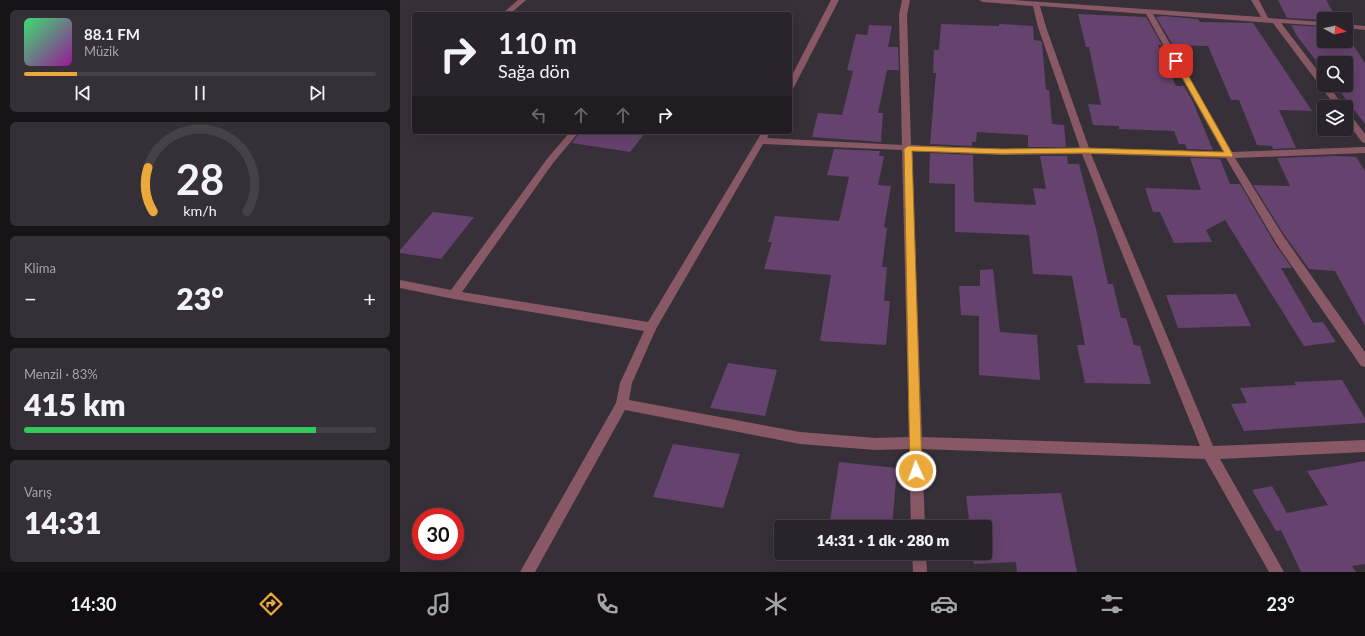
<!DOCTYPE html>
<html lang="tr">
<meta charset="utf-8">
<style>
:root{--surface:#29242b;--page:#353037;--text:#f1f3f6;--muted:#a5a4a9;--line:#454147;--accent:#eca93b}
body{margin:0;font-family:Lato,sans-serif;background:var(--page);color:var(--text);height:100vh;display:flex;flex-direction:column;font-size:15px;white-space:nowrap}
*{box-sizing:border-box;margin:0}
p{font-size:13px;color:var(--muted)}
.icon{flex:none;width:22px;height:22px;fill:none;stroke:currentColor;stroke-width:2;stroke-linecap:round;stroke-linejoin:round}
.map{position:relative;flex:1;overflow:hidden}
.drawer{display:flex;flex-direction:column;gap:10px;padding:10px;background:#171418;width:400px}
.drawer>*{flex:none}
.banner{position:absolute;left:12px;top:12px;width:380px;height:122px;border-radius:4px;box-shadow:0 4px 16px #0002,0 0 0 1px var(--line);background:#29242b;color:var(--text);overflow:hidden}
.needle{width:26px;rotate:98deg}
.buttons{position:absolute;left:917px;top:12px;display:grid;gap:8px}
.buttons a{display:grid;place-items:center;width:36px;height:36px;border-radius:4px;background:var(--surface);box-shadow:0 4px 16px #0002,0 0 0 1px var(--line);font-size:20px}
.speed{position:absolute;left:12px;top:508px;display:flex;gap:8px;font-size:20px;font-weight:700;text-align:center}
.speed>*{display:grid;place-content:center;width:52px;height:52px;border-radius:50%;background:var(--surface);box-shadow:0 4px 16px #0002,0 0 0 1px var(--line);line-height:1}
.speed .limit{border:6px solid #d22;background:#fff;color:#111}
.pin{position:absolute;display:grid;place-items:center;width:34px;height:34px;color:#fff;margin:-17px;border-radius:8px;box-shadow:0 2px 6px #0006}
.me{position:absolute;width:44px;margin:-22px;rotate:358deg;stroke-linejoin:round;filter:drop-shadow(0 0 3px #0008)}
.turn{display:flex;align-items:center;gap:14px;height:84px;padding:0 20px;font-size:18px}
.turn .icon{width:52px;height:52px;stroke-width:2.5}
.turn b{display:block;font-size:28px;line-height:34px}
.lanes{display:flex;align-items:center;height:38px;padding:0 20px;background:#0003;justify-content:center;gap:20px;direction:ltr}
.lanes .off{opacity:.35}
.big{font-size:30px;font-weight:800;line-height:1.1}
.drawer .card{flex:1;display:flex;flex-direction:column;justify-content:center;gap:6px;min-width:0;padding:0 14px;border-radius:6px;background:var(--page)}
.drawer .dial{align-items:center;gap:0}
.dial svg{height:104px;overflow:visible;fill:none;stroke:var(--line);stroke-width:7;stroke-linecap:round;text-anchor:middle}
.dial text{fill:var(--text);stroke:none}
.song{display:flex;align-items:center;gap:12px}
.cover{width:48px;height:48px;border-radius:6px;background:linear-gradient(135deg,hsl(140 70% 55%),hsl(300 70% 35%))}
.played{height:4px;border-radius:2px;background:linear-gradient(90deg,var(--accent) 15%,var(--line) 15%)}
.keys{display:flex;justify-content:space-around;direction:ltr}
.heat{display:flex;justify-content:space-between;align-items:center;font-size:22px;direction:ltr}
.charge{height:6px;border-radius:3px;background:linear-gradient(90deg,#34c759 83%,var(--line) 0)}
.trip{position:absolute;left:374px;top:520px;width:218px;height:40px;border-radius:4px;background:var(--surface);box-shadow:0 4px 16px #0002,0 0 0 1px var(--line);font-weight:800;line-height:40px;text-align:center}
.dock{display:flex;height:64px;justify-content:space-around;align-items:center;background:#100e11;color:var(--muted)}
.dock .icon{width:28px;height:28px}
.dock .on{color:var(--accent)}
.dock b{font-size:18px;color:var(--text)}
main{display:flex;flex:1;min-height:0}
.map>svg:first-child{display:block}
.building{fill:#65436e}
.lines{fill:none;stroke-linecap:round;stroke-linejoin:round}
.minor{fill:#885965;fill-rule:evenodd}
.route{fill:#eca93b;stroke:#996e26}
</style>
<main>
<section class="drawer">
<div class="card">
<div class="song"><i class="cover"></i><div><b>88.1 FM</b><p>Müzik</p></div></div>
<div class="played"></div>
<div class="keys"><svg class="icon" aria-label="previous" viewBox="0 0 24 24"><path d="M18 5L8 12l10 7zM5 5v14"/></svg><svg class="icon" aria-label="pause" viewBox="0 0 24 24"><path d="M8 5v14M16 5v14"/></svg><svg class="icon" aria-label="next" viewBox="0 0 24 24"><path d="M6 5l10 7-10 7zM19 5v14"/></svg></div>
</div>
<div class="card dial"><svg viewBox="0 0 100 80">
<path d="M14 69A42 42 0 1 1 86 69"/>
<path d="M14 69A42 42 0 0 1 10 35" stroke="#eca93b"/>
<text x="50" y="56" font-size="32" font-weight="700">28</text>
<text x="50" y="72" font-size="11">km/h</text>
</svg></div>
<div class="card"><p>Klima</p>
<div class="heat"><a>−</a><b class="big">23°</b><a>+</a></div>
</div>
<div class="card"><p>Menzil · 83%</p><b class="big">415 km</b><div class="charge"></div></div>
<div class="card"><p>Varış</p><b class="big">14:31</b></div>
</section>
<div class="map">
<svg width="965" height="572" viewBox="0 0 965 572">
<rect width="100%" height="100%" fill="#373039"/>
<g class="building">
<path d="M 878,0 L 926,0 L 937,19 L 924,19 L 924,20 L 887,18 Z"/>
<path d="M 678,14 L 746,17 L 762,45 L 758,45 L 776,86 L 784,86 L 793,102 L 813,150 L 787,149 L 785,144 L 779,144 L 774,131 L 719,129 L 719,126 L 693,125 L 688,104 L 701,105 L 689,47 L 686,47 Z"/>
<path d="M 764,16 L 798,19 L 800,22 L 853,23 L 912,111 L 879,110 L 896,148 L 873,149 L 872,146 L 857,145 L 839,100 L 831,100 L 808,46 L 773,45 L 756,17 Z"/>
<path d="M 541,24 L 599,26 L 599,24 L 633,26 L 634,40 L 641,41 L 642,43 L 646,90 L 649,90 L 652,124 L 664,125 L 666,147 L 628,147 L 628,135 L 577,132 L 576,142 L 572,142 L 572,146 L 530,144 L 536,73 L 533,73 L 534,50 L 539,50 Z"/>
<path d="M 469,25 L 492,26 L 488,47 L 498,47 L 499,70 L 487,70 L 478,113 L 483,113 L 481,142 L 412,137 L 418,113 L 442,115 L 453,71 L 447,70 L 456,34 L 467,35 Z"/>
<path d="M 891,25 L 924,27 L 924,41 L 946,41 L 946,34 L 965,63 L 965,124 L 935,85 L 946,85 L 946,63 L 924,63 L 924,71 L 897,36 Z"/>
<path d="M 180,132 L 246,132 L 230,152 L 172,143 Z"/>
<path d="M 434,149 L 480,151 L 479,156 L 484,156 L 478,185 L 491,186 L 484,227 L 487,228 L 482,267 L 487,267 L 484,301 L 490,301 L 486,345 L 420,341 L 431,275 L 364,269 L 372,242 L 368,242 L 375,216 L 439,221 L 449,177 L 427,175 Z"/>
<path d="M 530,153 L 573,155 L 574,202 L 636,205 L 633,188 L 646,189 L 640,156 L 667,156 L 668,164 L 679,164 L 697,233 L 708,284 L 713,284 L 721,318 L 726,318 L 734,345 L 740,346 L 751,384 L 685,383 L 677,345 L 685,345 L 672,276 L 633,274 L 629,235 L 555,232 L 555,184 L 529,183 Z"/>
<path d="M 935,156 L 956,157 L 965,171 L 965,326 L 935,271 L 909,269 L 885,236 L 853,185 L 890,186 L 877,158 Z"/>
<path d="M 790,158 L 820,159 L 830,184 L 840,184 L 875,244 L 892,268 L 881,268 L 913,323 L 923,322 L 936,342 L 904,346 L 825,220 L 806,230 L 812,242 L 774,243 L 760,212 L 753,212 L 745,188 L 801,190 Z"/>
<path d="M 33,212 L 74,217 L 41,259 L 0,253 L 0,250 Z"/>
<path d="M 593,269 L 600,332 L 637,335 L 640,380 L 579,375 L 579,316 L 561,315 L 559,286 L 580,286 L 580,270 Z"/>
<path d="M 836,294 L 851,326 L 778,328 L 766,295 Z"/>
<path d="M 328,363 L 377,370 L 365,416 L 310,408 Z"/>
<path d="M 942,380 L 965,418 L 965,423 L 844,431 L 831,404 L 847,403 L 840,388 L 896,385 L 894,382 Z"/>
<path d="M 273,444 L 340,454 L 323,508 L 253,497 Z"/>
<path d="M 965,461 L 965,564 L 952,566 L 956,572 L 901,572 L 881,530 L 876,531 L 852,490 L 872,486 L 887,513 L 928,505 L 907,471 Z"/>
<path d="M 439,462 L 497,468 L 492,527 L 429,527 Z"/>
<path d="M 661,493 L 677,572 L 617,572 L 616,562 L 574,564 L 572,553 L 585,553 L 585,527 L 570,527 L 566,496 Z"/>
</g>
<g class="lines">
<g class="minor">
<path d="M 118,0 L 126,0 L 110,14 L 102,14 Z"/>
<path d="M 431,0 L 439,0 L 394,87 L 390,89 L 390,79 Z"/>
<path d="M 502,0 L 510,0 L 507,15 L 511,145 L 602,149 L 680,148 L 638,27 L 633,6 L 583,2 L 579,0 L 613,0 L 861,17 L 851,0 L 859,0 L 868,18 L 924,22 L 924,26 L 881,23 L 924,79 L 924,85 L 928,85 L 944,107 L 936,107 L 873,23 L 753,14 L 832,152 L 965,147 L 965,153 L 835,158 L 884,237 L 965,352 L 965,367 L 961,366 L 876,243 L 826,158 L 691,154 L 813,446 L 965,440 L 965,452 L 820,459 L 884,572 L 869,572 L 805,459 L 522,449 L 525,527 L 511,527 L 509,449 L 476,450 L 400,444 L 225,410 L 135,572 L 120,572 L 216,403 L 220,383 L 244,331 L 54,299 L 0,288 L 0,280 L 51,290 L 147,159 L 170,132 L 179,132 L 153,163 L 62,292 L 248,322 L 362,132 L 370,132 L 367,138 L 502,145 L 499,15 ZM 640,6 L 746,14 L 823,152 L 689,148 L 646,27 ZM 363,144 L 502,150 L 509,437 L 476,438 L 400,432 L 229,400 L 232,383 L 256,329 ZM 512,151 L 602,155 L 682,154 L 800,446 L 522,437 Z"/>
<path d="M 946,24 L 965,26 L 965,30 L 946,28 Z"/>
<path d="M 946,112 L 949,113 L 965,134 L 965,143 L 962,142 L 946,121 Z"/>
<path d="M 512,553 L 526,553 L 527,572 L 513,572 Z"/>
</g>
</g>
<path class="route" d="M 774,59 L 780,61 L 833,155 L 832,157 L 685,153 L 602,154 L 512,151 L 522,471 L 520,475 L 516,476 L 512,475 L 510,471 L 504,149 L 508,146 L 602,149 L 685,148 L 824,152 L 773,61 Z"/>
</svg>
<div class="buttons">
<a><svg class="needle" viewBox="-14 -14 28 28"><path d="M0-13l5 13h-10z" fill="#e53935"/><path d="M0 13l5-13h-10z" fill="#a5a4a9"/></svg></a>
<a><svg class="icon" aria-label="search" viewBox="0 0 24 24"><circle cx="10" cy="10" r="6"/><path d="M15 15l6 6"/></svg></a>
<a><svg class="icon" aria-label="layers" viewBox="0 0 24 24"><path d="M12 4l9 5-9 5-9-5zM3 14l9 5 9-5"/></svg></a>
</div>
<div class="speed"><div class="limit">30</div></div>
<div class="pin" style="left:776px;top:61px;background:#d93025"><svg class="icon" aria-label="arrive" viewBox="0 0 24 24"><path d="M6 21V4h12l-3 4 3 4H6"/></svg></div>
<svg class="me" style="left:516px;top:471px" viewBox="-20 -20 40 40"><circle r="17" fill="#eca93b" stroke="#fff" stroke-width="3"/><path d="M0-11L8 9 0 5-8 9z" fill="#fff"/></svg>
<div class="trip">14:31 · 1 dk · 280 m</div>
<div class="banner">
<div class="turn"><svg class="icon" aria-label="right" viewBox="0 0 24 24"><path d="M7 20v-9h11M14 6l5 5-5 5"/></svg><div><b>110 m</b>Sağa dön</div></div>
<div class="lanes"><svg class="icon off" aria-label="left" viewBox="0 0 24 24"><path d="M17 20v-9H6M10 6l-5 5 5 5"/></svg><svg class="icon off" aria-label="ahead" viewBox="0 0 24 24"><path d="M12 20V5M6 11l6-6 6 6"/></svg><svg class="icon off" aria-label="ahead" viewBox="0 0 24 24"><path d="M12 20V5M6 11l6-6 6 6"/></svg><svg class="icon" aria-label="right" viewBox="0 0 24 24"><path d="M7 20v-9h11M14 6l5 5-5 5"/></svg></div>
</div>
</div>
</main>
<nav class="dock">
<b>14:30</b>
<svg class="icon on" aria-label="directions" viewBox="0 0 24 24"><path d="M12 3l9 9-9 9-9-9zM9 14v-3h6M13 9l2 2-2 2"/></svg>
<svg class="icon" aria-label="music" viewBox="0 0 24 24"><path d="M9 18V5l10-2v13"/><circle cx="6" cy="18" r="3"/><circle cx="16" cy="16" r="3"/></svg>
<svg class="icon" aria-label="phone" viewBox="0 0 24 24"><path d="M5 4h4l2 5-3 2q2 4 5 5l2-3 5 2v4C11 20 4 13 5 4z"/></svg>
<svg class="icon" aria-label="climate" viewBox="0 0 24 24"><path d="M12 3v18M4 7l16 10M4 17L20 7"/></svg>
<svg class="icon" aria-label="car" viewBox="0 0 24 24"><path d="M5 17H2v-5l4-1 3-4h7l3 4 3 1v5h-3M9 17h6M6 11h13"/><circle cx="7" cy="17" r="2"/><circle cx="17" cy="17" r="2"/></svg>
<svg class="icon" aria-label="filters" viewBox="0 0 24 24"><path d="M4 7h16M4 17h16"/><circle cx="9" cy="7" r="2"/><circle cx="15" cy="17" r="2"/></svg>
<b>23°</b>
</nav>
